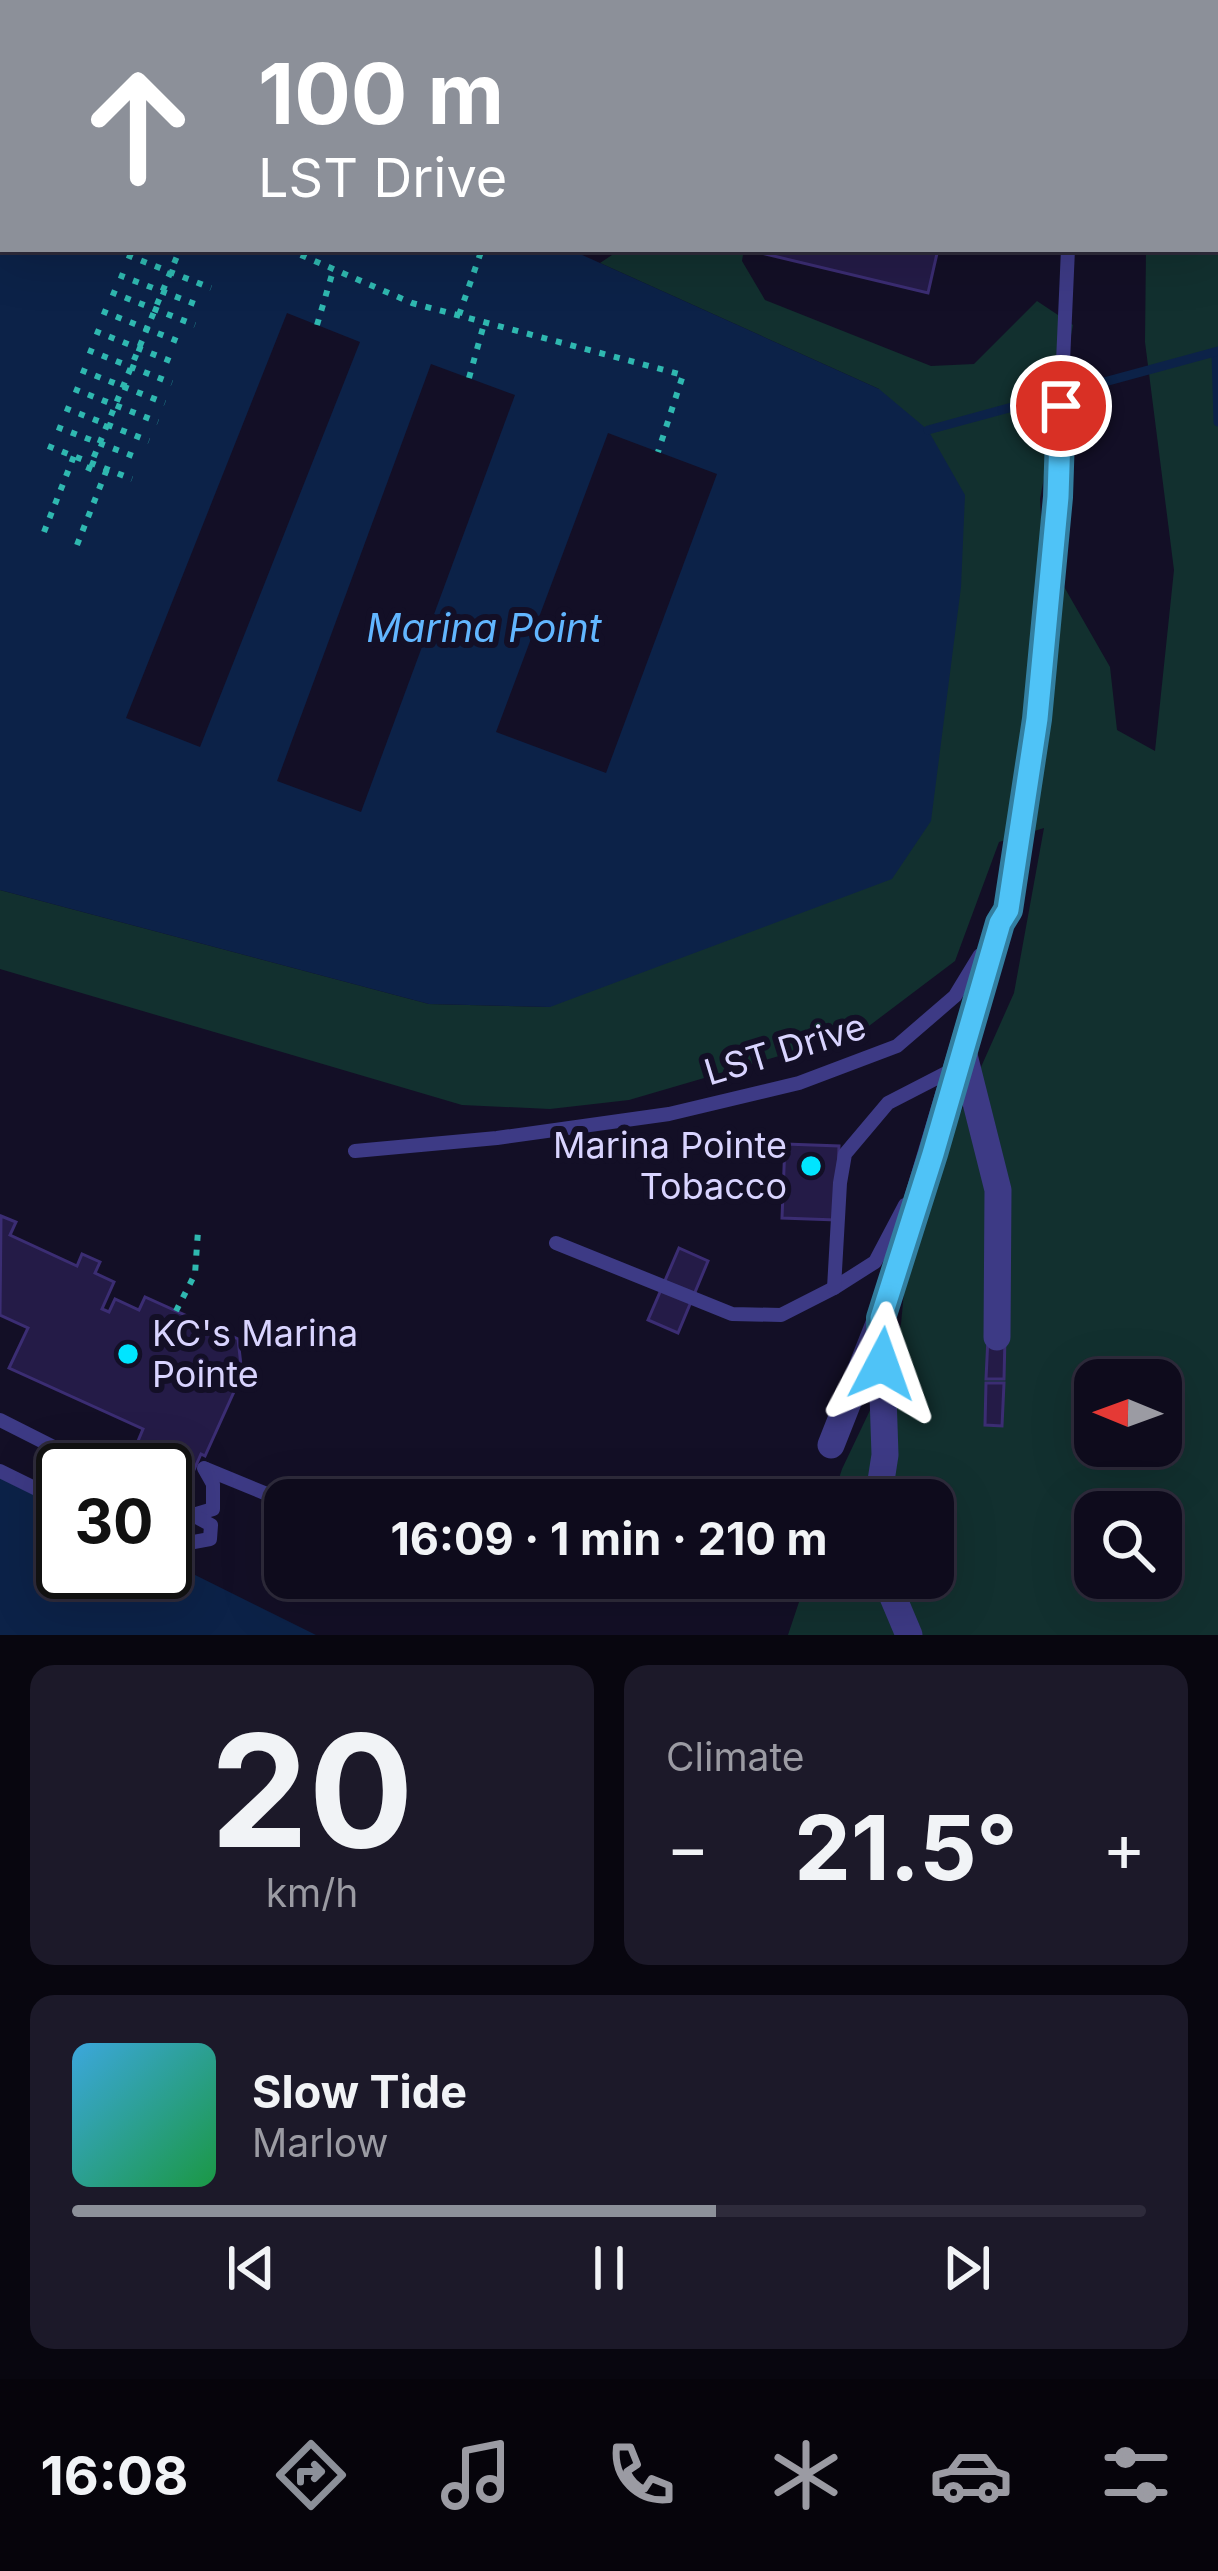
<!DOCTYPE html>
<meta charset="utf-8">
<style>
:root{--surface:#0e0b1c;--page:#1c1929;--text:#f1f3f6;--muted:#9b9ba3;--line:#2e2b3b;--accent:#8c9099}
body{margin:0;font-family:Inter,sans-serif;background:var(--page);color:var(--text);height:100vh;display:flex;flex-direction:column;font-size:45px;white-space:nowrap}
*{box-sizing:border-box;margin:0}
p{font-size:39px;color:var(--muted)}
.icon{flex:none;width:66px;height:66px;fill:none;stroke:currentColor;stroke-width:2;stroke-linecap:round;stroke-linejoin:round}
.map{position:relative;height:1635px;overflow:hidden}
.drawer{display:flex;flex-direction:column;gap:30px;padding:30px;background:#08060f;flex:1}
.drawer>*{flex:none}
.hud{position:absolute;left:0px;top:0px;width:1218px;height:252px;box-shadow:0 12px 48px #0002,0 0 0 3px var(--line);background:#8c9099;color:#fff;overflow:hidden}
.needle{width:78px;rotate:271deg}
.buttons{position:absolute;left:1074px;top:1359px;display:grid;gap:24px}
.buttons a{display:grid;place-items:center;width:108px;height:108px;border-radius:24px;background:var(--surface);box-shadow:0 12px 48px #0002,0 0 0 3px var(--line);font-size:60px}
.speed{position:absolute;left:36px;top:1443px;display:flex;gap:24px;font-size:60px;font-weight:700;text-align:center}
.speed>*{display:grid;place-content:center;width:156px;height:156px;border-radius:50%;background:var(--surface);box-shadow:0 12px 48px #0002,0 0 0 3px var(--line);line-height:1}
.speed .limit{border:6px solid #111;border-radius:18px;background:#fff;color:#111}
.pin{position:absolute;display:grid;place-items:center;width:102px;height:102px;color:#fff;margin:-51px;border:6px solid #fff;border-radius:50%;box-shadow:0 3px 12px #0007}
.me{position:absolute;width:132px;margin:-66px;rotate:4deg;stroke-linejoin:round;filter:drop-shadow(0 0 9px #0008)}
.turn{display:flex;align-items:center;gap:42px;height:252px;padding:0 60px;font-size:54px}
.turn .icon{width:156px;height:156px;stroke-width:2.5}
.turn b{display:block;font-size:84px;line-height:102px}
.big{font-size:90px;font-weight:700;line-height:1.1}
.drawer .widget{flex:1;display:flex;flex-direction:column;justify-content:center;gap:18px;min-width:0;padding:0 42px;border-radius:24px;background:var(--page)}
.drawer .dial{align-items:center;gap:0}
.dial b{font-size:156px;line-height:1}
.song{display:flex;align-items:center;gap:36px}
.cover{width:144px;height:144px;border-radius:18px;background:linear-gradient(135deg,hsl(200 70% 55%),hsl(140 70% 35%))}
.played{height:12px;border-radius:6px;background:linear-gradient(90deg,var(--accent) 60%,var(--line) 60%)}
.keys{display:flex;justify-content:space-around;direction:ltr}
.heat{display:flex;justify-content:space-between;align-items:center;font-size:66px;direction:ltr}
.drawer .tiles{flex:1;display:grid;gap:30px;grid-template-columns:1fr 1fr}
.widget:last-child{grid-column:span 2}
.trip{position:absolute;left:264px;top:1479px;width:690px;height:120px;border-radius:24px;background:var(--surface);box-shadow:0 12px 48px #0002,0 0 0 3px var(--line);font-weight:700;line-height:120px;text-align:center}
.tabs{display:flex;height:192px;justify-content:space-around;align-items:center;background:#06040b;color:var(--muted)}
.tabs .icon{width:84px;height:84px}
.tabs .selected{color:var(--accent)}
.tabs b{font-size:54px;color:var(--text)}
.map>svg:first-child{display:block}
.green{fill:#12302f;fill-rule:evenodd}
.water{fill:#0c2248}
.pier{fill:#130f26}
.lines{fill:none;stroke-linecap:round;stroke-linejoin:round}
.stream{stroke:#0c2248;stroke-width:9}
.building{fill:#241b47;stroke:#3b2d73;stroke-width:3}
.path{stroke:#2fb8b0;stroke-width:6;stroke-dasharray:6 9;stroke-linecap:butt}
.service{stroke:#3d3a85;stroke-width:14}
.minor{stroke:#3d3a85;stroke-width:27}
.route-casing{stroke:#337fa1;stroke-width:30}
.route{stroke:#4fc3f7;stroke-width:21}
.poi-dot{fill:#00e5ff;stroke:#130f26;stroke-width:4.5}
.labels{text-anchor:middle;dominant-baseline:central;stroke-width:12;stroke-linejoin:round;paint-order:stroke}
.street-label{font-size:36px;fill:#d9d4ff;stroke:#130f26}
.poi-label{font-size:36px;fill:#d9d4ff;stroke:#130f26;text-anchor:end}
.water-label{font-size:39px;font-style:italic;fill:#62b6ff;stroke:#130f26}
</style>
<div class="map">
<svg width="1218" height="1635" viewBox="0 0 1218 1635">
<rect width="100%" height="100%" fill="#130f26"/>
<path class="green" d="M 1215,189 L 1218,203 L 1218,1635 L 788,1635 L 807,1578 L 933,1578 L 933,1500 L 832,1500 L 842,1469 L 883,1383 L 901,1324 L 908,1250 L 916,1213 L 1014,993 L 1044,828 L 999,842 L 955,961 L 861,1032 L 629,1100 L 550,1109 L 462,1105 L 0,969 L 0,890 L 429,1004 L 550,1007 L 879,389 L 600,263 L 621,249 L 744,249 L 742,261 L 765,300 L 931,366 L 974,364 L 1037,301 L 1073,325 L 1040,499 L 1043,550 L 1110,667 L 1117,730 L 1155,751 L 1174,570 L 1145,342 L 1146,249 L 1215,249 ZM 1095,1380 L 1161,1380 L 1161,1446 L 1095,1446 ZM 1095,1512 L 1161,1512 L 1161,1578 L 1095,1578 Z"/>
<g class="water">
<path d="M 0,0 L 146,0 L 148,3 L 3,3 L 3,249 L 569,249 L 879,389 L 928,430 L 965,495 L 961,587 L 931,821 L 892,879 L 550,1007 L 429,1004 L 0,890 Z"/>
<path d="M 0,1478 L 63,1509 L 63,1572 L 165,1572 L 165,1560 L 316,1635 L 0,1635 Z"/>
</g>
<g class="pier">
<path d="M 287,313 L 360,342 L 200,747 L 126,718 Z"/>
<path d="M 431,364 L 515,395 L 361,812 L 277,781 Z"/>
<path d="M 608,433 L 717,474 L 606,773 L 496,732 Z"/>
</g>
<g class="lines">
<g class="stream">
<path d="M 1216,352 L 1218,422"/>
<path d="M 928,430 L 1218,351"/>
</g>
</g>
<g class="building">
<rect x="841" y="0" width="85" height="3"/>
<path d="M 762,249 L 938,249 L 928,293 L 761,253 Z"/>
<path d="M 785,1144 L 839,1146 L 836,1220 L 782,1218 Z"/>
<path d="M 1,1216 L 16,1222 L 10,1235 L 77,1266 L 82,1254 L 100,1262 L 95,1273 L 114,1282 L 102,1309 L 109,1312 L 115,1299 L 139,1310 L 145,1297 L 238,1339 L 242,1374 L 205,1456 L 201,1454 L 190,1479 L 133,1453 L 143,1429 L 9,1368 L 28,1328 L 0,1315 Z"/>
<path d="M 679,1248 L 708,1261 L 678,1333 L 648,1320 Z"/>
<path d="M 988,1337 L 1005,1337 L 1004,1379 L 986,1379 Z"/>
<path d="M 986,1383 L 1004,1383 L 1002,1426 L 985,1425 Z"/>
</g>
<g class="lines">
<g class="path">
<path d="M 602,3 L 603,0"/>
<path d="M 287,249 L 412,303 L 683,375 L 658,452"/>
<path d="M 127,255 L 211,288"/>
<path d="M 119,275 L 203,307"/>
<path d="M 111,292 L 195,325"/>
<path d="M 102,311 L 185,344"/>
<path d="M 459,315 L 482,249"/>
<path d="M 317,325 L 333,271"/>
<path d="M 95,331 L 178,364"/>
<path d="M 88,350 L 172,383"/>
<path d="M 81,370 L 165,403"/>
<path d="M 469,378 L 484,324"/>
<path d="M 74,389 L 158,422"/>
<path d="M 65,408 L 149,441"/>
<path d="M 57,427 L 141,459"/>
<path d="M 48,446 L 132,479"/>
<path d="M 88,471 L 180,249"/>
<path d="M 44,532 L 74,456"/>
<path d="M 77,545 L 107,469"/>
<path d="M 176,1311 L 195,1274 L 198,1231"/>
</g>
<g class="service">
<path d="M 1082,3 L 1082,0"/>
<path d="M 998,926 L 1008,910 L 1037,719 L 1057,497 L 1068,249"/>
<path d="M 355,1151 L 497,1138 L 669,1114 L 799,1083 L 897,1046 L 955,996 L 980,955"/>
<path d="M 556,1243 L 732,1314 L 781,1315 L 834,1288 L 875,1262 L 905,1205"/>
<path d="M 834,1288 L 840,1183 L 845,1154 L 888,1103 L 954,1069"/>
<path d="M 0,1420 L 99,1470"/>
<path d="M 206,1469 L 279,1499"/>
<path d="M 0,1471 L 63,1502"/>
<path d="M 165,1504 L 193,1515 L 213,1509 L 213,1484 L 204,1468"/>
<path d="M 165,1542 L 183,1544 L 210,1539 L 211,1525 L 193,1515"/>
</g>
<g class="minor">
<path d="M 963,1051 L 998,1190 L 997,1337"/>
<path d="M 831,1445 L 884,1311 L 1000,923"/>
<path d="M 878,1500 L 885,1455 L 881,1335"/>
<path d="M 885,1578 L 909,1635"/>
</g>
</g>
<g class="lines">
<defs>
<path id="route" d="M 882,1364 L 881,1318 L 933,1154 L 1000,923 L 1008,910 L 1037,719 L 1058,497 L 1061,406"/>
</defs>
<use href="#route" class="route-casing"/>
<use href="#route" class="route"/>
</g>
<g class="poi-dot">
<circle cx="811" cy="1166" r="12"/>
<circle cx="128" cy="1354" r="12"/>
</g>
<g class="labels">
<g class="street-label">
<text transform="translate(785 1049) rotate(-17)">LST Drive</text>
</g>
<g class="poi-label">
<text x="787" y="1145">Marina Pointe<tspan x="787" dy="41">Tobacco</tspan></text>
<text x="152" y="1333" text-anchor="start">KC's Marina<tspan x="152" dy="41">Pointe</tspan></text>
</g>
<g class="water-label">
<text x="484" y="627">Marina Point</text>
</g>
</g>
</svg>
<div class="buttons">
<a><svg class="needle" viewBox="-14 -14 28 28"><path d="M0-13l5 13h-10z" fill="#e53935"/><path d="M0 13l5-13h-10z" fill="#9b9ba3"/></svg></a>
<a><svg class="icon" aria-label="search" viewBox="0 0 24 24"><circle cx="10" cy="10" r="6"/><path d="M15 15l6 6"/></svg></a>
</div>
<div class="speed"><div class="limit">30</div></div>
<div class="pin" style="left:1061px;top:406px;background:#d93025"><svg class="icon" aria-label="arrive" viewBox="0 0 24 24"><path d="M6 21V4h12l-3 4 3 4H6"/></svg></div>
<svg class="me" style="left:882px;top:1364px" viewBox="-20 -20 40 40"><path d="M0-17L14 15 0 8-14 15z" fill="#4fc3f7" stroke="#fff" stroke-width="4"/></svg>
<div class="trip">16:09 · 1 min · 210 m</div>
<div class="hud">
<div class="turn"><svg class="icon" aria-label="ahead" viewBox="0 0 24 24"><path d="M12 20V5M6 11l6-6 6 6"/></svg><div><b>100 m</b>LST Drive</div></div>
</div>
</div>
<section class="drawer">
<div class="tiles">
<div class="widget dial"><b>20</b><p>km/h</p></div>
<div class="widget"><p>Climate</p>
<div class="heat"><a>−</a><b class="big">21.5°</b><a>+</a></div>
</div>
<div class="widget">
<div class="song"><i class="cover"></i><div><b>Slow Tide</b><p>Marlow</p></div></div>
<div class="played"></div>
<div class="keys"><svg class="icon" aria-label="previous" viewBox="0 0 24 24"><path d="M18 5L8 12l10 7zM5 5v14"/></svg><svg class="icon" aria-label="pause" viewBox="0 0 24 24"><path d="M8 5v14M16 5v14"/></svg><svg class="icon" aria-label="next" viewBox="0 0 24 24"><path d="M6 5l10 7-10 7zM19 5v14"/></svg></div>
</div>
</div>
</section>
<nav class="tabs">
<b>16:08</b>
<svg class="icon selected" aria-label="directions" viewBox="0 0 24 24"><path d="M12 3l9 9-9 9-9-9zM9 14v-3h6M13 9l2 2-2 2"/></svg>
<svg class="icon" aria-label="music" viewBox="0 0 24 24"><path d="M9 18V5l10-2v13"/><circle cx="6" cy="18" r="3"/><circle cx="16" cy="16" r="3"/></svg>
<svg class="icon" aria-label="phone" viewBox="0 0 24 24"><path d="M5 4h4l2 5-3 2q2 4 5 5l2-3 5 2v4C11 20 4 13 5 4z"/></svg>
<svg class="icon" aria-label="climate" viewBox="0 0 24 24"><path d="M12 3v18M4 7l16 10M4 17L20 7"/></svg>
<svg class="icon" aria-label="car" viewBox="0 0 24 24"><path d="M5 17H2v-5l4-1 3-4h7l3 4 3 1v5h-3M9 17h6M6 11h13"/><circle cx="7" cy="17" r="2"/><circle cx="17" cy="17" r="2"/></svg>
<svg class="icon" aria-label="filters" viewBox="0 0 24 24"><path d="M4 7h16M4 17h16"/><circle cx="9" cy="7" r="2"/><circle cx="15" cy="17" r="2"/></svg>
</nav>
